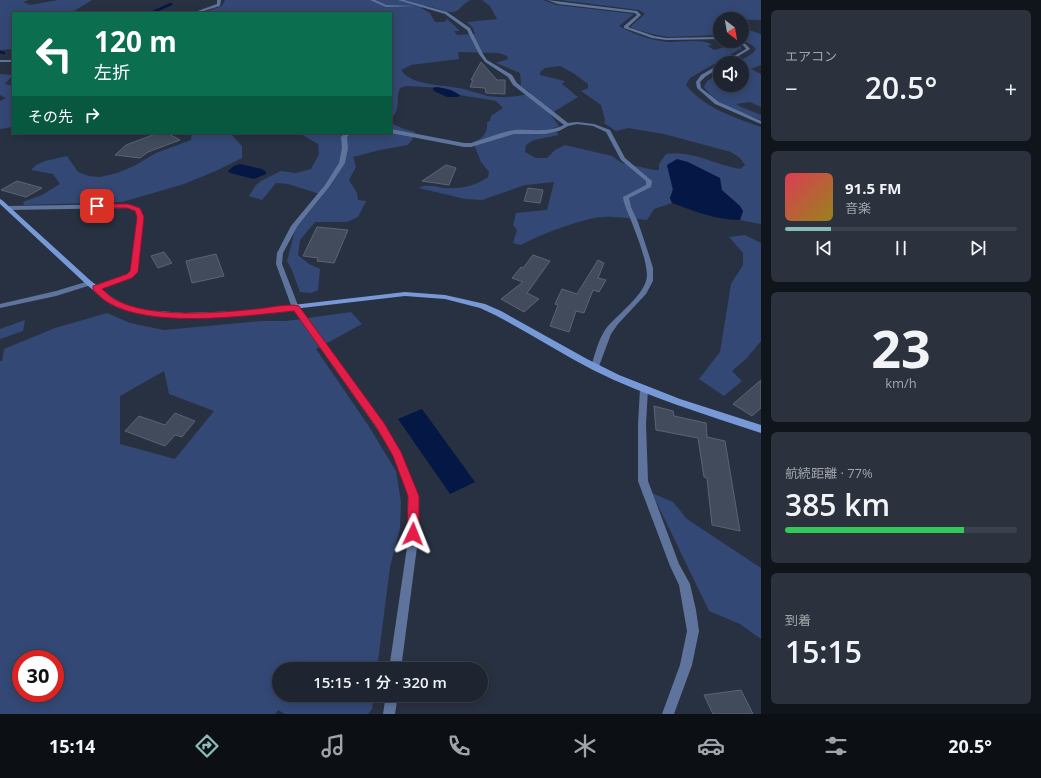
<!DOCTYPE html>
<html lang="ja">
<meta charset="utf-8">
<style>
:root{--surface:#1e2531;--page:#2b313d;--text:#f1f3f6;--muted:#a1a5ab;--line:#3c424d;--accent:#8bbbb9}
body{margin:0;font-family:"Open Sans","Noto Sans JP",sans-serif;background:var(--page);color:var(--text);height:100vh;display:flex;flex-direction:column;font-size:15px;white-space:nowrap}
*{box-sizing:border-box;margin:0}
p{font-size:13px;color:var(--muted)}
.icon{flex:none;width:22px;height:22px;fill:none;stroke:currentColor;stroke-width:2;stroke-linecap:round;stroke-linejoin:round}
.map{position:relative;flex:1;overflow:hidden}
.details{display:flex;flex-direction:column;gap:10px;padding:10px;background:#10141b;width:280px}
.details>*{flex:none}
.top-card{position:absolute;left:12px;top:12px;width:380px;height:122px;border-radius:0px;box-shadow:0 2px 10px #0003,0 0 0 1px var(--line);background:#0b6e4f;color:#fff;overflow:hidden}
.needle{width:26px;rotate:149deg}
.tools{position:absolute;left:713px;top:12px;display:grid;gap:8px}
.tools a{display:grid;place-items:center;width:36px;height:36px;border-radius:50%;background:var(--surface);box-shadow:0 2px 10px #0003,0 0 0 1px var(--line);font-size:20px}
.speed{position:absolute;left:12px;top:650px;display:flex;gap:8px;font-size:20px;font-weight:700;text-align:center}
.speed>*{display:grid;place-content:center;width:52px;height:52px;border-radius:50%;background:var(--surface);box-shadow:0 2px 10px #0003,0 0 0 1px var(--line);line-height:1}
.speed .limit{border:6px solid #d22;background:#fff;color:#111}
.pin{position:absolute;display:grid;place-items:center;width:34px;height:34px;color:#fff;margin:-17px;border-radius:8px;box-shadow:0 2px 6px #0006}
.me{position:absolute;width:44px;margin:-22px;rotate:2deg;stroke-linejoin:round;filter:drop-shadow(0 0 3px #0008)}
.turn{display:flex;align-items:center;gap:14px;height:84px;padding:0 16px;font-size:18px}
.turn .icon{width:52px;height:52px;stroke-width:2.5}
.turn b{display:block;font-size:28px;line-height:34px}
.then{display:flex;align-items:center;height:38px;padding:0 16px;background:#0003;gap:8px;font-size:15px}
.big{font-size:30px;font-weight:600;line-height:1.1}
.details .card{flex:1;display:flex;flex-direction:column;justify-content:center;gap:6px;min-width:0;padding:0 14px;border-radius:6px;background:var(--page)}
.details .dial{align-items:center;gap:0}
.dial b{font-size:52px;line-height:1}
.song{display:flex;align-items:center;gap:12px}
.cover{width:48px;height:48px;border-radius:6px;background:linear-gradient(135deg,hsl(350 70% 55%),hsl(50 70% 35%))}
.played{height:4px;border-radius:2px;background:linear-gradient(90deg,var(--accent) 20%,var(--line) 20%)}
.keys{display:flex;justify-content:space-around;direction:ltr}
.heat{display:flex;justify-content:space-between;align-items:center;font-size:22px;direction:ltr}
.charge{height:6px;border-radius:3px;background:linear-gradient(90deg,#34c759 77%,var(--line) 0)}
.trip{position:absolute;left:272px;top:662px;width:216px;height:40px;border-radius:20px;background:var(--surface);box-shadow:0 2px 10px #0003,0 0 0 1px var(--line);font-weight:600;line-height:40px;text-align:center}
.tabs{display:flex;height:64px;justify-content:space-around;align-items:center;background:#0c0f14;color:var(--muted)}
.tabs .icon{width:28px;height:28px}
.tabs .on{color:var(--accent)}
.tabs b{font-size:18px;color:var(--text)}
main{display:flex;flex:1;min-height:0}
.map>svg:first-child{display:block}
.green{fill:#334874;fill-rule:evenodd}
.water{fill:#051744}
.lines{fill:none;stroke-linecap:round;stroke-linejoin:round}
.stream{stroke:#051744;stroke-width:2.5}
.building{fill:#424b5c;stroke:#5b6476}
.lane{fill:#5f749c;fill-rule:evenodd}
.street{fill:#5f749c;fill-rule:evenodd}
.secondary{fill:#7899d8;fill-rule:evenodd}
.route{fill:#e11d48;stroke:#92132f}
</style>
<main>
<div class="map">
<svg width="761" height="714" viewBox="0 0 761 714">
<rect width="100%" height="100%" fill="#283141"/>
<g class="green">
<path d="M 0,0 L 29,0 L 23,2 L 30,5 L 58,0 L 92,0 L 71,13 L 13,13 L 13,49 L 0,50 Z"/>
<path d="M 225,0 L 471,0 C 465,2 463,6 458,10 C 450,16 436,7 426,6 L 421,8 L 430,13 L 435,22 L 444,22 L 447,19 L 460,31 L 454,31 L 457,35 L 475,34 L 473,28 L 467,22 L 497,19 L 490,6 L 482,0 L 543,0 L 557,5 L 634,14 L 619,26 C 633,34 653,41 669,42 C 684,42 697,39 712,44 L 708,46 L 714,50 C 723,48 734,42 742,48 L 690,78 L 686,85 C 704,108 734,117 761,127 L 761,224 L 740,220 L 743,211 L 667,165 L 673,191 L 670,198 L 672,203 L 654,209 L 647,220 C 633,219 618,216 603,217 C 583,218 539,235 521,245 L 513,243 L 517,230 L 513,225 L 516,213 L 547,210 L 554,182 L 525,185 L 482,200 L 465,199 L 419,188 C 427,183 438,188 446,188 C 461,189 476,186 488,177 L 489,172 L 481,162 L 473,142 C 483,138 488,133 487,122 L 490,121 L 491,116 L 503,108 L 496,101 L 460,95 L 445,88 L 406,86 L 400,88 C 395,101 402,107 391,119 L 391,13 L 214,13 L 215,12 L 207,11 L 222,6 ZM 458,52 L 499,53 L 507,56 L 508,59 L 496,63 L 520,73 L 521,86 L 531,93 C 519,97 501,98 488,96 C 480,94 472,91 464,89 C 448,85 410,86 401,70 L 411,65 L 459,59 ZM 560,66 L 573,73 L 588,84 L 588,88 L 581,91 L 601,105 L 605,120 L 604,123 L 616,131 L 628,128 L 664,134 L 731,152 L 740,158 L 745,165 L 740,169 C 715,165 692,150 666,154 L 659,164 L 659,170 L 654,170 L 622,163 L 612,156 L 565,145 L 555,150 L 547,158 L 536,158 L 525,152 L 526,145 L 534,140 L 559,135 L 553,128 L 559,126 L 550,114 L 578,97 L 562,84 L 565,81 L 540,75 L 540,72 L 545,68 Z"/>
<path d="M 560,0 L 761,0 L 761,20 L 720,19 L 720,35 L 668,37 L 652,34 L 632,28 L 631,26 L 645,14 L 639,10 Z"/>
<path d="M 742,28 L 761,34 L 761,65 L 751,69 L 761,74 L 761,107 L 750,102 L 736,104 L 741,107 L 761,115 L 761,120 C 742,113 716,105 704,87 L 707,81 L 720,73 L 720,85 L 742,85 L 742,63 L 737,63 L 753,53 L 756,49 L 752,45 L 742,40 Z"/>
<path d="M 0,74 L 13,75 L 5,84 L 13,86 L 13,127 L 0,129 L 0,101 L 6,98 L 0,95 Z"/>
<path d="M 391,123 L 404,129 L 415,132 L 412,140 L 408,145 L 380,150 L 353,157 L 356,167 L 349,180 L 357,193 L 358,200 L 366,201 L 358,217 L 347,222 L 315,222 L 300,240 L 298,255 L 309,264 L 320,269 L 318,290 L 311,293 L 300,292 L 291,268 L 287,261 L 295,230 L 323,195 L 288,184 L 276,183 L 262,200 L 249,196 L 256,185 L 261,181 L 281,171 L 296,173 L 311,169 L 319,154 L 318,144 L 299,133 L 391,133 Z"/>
<path d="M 192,133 L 230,133 L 242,146 L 242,158 L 218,170 L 184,184 L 122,202 L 24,205 L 23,202 L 42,195 L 60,184 L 53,174 L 31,170 L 36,165 L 45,161 L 67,156 L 78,172 L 89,176 L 100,177 L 117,173 L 134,166 L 156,153 L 191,140 Z"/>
<path d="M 745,235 L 761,243 L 761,341 L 746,359 L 732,371 L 742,381 L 724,396 L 699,379 L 720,352 L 731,284 L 743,265 L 743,253 L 729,237 Z"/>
<path d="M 351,312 L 362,324 L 316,349 L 368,425 L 396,471 L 401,502 L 400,528 L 390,567 L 377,669 L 279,669 L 279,695 L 374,695 L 372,709 L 368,714 L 285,714 L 278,710 L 275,714 L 0,714 L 0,361 L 2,361 L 4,349 L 55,328 L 107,313 L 130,323 L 164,330 L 261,321 L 286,321 ZM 164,371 L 169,394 L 214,411 L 175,459 L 120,444 L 120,396 ZM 21,659 L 55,659 L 55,693 L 21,693 Z"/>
<path d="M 25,320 L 23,331 L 0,339 L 0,329 Z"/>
<path d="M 652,493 L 673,502 L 687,519 L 761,568 L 761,639 L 740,624 L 709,611 Z"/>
</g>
<g class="water">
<path d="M 437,87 L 451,90 L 460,95 L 458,97 L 447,97 L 434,91 L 433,88 Z"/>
<path d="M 677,159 L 688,162 L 720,178 L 722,190 L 740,206 L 743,211 L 740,220 C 716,220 694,211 672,203 L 670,198 L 673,189 L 667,165 Z"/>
<path d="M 240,164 L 262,169 L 266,172 L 266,174 L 254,179 L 230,173 L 228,171 L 234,166 Z"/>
<path d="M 422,409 L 475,482 L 450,494 L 398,419 Z"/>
</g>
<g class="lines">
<g class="stream">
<path d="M 151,13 L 171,4"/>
<path d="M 0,52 L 4,53"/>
</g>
</g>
<g class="building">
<path d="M 481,62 L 497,80 L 505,80 L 505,94 L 486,93 L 485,88 L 470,87 L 473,80 L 471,80 Z"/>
<path d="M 158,133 L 167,133 L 180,140 L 148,152 L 140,158 L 115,155 L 126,145 Z"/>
<path d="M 446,165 L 456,168 L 449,185 L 422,181 Z"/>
<path d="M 17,181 L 42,188 L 26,197 L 1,190 Z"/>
<path d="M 528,188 L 543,190 L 540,203 L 524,201 Z"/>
<path d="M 317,227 L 348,230 L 334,263 L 317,261 L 318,258 L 303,256 Z"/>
<path d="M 164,252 L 172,263 L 158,268 L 151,256 Z"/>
<path d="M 216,254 L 224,276 L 192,283 L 186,261 Z"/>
<path d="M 533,255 L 550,261 L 527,293 L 539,299 L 524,312 L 501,299 L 523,282 L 512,278 L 521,267 L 523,268 Z"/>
<path d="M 598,260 L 604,263 L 598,278 L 606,280 L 599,292 L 593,290 L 584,313 L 576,311 L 569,332 L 550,326 L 558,305 L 555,304 L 562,289 L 577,294 Z"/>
<path d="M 761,380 L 761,408 L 752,416 L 733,404 Z"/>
<path d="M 654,406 L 673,411 L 674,416 L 706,423 L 707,437 L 725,441 L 740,531 L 712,525 L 707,478 L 704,477 L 698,438 L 656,430 Z"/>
<path d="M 175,413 L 195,421 L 182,437 L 175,435 L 165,446 L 125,431 L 139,416 L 165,425 Z"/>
<path d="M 741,690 L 753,714 L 713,714 L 704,695 Z"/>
</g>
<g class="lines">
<g class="lane">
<rect x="0" y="60" width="13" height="2"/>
<path d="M 128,204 L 140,209 L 144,217 L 137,272 L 132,278 L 96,290 L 93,290 L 92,288 L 93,286 L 128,274 L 131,271 L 138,217 L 135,211 L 127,208 L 8,210 L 5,208 L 8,206 Z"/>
</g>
<g class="street">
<path d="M 217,0 L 221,0 L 220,6 L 197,13 L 192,13 L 217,4 Z"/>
<path d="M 370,0 L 375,0 L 386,5 L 415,6 L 386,7 Z"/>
<path d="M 398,0 L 404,0 L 447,12 L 470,28 L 483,54 L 487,60 L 512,75 L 517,83 L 568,123 L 577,122 L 594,124 L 610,130 L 625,158 L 652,181 L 651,187 L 629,198 L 631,207 L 638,222 L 648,252 L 653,268 L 653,281 L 646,294 L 618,324 L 611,334 L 598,369 L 592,369 L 591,367 C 595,354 598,341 605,330 C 616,315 647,294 647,275 C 646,258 638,239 632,223 C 629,214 624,206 623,197 L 646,185 L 646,181 L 621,160 L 606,132 L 593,126 L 577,124 L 568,126 L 559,131 L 545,134 L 514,134 L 471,147 L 464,147 L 391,133 L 391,129 L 464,143 L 471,143 C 483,140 503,131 515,130 C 532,129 548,133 564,125 L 513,85 L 508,77 L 485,62 L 479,54 L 467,30 L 445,14 Z"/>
<path d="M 547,0 L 637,11 L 641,15 L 628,27 L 654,36 L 666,38 L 720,37 L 720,39 L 666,40 L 652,38 L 624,28 L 624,26 L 637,15 L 635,13 L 558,4 Z"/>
<path d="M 733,41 C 741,41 746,43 750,49 L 727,63 L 722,63 L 746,49 L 744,46 Z"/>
<path d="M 720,64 L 720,67 L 705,77 L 700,82 L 701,88 L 719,102 L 761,121 L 761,124 L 715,104 L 697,88 L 696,82 L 701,75 Z"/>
<path d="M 345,133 L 351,133 L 347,137 L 348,148 L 345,163 L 329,187 L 297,227 L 283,253 L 282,264 L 299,308 L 383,423 L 401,452 L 418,496 L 419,521 L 417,547 L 401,669 L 389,669 L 407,547 L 409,521 L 408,496 L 394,456 L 377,429 L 292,308 L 276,264 L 277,253 L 291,226 L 325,185 L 339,163 L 342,148 L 341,137 Z"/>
<path d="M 89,281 L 93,283 L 91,285 L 56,296 L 0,308 L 0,304 L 56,291 Z"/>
<path d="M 644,386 L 647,387 L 648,389 L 646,424 L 648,481 L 679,564 L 690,584 L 696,610 L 699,631 L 692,665 L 674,714 L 662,714 L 680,665 L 687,631 L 679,585 L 670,566 L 638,481 L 638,424 L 640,389 L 641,387 Z"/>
<path d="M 386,695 L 398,695 L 395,714 L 383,714 Z"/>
</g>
<path class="secondary" d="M 0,199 L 2,200 L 91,281 L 113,298 L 126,305 L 144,310 L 185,313 L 241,311 L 405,292 L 445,295 L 485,304 L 501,311 L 587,359 L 619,375 L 680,399 L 761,425 L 761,433 C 704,414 647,397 593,370 C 560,353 528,332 495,315 L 480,308 L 445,299 L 405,296 L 241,315 L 185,319 L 144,314 L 121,309 L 107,302 L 87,285 L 0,204 Z"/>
</g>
<path class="route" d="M 128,204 L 140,208 L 144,217 L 138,272 L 132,278 L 102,289 C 106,292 109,296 114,299 C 150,319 216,313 256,309 C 268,308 289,303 299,306 L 384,423 L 401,452 L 419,496 L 419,534 L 417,538 L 413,540 L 409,538 L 407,534 L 408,496 L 393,456 L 377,428 L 294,311 C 245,316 150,329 107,302 C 102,299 98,294 93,290 L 93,286 L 127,274 L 130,271 L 137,217 L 135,211 L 127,208 L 97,208 L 94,206 L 97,204 Z"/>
</svg>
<div class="tools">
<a><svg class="needle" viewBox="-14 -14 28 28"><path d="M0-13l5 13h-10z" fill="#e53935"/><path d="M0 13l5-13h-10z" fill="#a1a5ab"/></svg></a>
<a><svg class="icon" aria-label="sound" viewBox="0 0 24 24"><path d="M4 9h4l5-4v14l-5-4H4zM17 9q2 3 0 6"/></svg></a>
</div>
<div class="speed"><div class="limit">30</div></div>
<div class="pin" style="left:97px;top:206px;background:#d93025"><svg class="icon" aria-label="arrive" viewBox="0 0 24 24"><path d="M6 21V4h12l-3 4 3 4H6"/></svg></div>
<svg class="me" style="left:413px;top:534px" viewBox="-20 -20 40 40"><path d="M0-17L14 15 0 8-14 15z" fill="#e11d48" stroke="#fff" stroke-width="4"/></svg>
<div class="trip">15:15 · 1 分 · 320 m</div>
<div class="top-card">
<div class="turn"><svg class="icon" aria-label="left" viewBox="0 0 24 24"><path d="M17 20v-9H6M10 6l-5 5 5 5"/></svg><div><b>120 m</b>左折</div></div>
<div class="then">その先<svg class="icon" aria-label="right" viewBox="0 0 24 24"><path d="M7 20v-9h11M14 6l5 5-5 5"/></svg></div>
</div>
</div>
<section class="details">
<div class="card"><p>エアコン</p>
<div class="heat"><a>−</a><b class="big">20.5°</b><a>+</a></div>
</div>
<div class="card">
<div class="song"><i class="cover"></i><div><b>91.5 FM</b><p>音楽</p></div></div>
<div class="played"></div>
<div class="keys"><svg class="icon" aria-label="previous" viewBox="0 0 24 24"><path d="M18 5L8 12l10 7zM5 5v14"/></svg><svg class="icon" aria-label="pause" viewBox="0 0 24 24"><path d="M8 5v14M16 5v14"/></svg><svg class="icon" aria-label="next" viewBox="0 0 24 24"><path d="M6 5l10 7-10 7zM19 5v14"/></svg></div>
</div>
<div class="card dial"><b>23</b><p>km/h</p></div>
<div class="card"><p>航続距離 · 77%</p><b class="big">385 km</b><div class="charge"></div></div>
<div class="card"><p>到着</p><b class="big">15:15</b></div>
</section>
</main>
<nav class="tabs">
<b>15:14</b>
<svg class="icon on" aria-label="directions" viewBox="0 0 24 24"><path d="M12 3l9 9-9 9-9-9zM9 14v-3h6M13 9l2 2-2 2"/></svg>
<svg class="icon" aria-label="music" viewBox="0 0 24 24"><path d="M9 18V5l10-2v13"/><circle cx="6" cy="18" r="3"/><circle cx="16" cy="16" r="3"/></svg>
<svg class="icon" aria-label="phone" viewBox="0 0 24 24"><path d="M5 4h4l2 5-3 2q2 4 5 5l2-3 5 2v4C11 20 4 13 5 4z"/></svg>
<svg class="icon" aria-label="climate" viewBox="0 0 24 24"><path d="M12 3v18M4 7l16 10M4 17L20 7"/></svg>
<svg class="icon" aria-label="car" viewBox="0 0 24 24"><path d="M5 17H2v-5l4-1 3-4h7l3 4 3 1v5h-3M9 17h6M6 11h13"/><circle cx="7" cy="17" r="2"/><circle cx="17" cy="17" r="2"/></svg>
<svg class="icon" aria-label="filters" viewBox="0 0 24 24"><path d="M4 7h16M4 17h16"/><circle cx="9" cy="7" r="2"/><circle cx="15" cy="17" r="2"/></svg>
<b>20.5°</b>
</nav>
